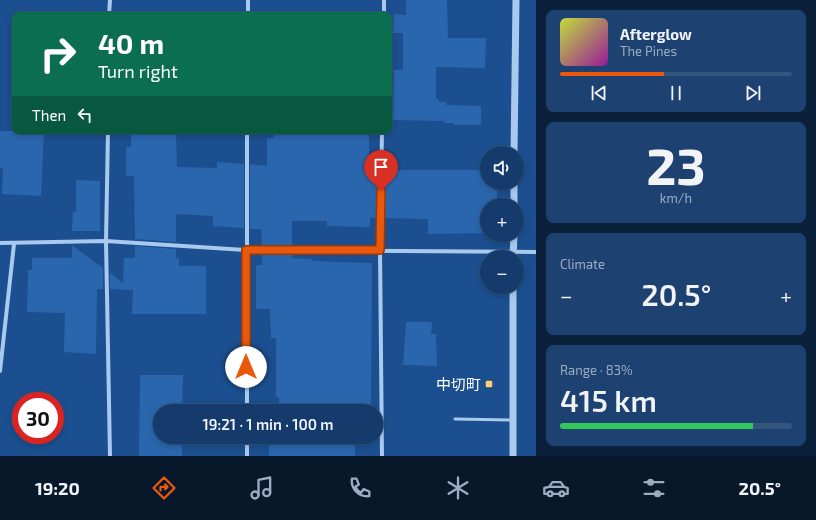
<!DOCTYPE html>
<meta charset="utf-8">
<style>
:root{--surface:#143b6b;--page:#1d4271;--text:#f1f3f6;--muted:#9dadc1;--line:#33557e;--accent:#ea580c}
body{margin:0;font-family:"Exo 2","Noto Sans JP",sans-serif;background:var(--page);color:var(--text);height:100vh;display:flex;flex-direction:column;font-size:15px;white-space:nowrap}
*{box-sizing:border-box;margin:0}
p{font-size:13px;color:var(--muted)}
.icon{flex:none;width:22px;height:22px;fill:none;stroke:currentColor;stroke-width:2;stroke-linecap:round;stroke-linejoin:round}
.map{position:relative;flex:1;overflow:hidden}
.details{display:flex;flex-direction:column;gap:10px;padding:10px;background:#0b203b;width:280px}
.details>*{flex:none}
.banner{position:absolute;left:12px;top:12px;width:380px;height:122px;border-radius:8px;box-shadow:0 2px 6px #0003,0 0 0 1px var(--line);background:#0b6e4f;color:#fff;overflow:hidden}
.controls{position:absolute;left:480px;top:146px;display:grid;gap:8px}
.controls a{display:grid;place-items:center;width:44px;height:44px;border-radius:50%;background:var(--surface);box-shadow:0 2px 6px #0003,0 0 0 1px var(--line);font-size:20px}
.speed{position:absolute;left:12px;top:392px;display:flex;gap:8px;font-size:20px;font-weight:700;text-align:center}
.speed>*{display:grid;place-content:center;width:52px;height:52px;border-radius:50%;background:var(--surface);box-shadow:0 2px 6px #0003,0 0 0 1px var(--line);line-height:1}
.speed .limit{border:6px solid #d22;background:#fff;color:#111}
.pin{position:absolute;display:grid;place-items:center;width:34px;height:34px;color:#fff;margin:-41px -17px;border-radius:50% 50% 50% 0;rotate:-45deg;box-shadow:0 0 4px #0007}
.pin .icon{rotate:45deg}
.me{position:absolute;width:44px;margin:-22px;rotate:0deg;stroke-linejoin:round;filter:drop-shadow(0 0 3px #0008)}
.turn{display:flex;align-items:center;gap:14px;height:84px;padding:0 20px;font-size:18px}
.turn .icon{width:52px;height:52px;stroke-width:2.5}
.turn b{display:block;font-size:28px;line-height:34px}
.then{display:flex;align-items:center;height:38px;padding:0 20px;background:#0003;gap:8px;font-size:15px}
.big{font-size:30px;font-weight:600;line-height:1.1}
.details .widget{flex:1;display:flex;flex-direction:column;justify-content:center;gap:6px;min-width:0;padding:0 14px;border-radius:8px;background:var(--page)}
.details .dial{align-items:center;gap:0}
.dial b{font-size:52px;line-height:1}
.song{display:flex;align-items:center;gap:12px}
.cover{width:48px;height:48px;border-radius:6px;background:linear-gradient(135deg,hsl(70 70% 55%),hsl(300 70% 35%))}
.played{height:4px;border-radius:2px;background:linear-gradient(90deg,var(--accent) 45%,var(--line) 45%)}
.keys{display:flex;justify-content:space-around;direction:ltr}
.heat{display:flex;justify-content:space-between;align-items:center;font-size:22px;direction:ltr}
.charge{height:6px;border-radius:3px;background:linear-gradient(90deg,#34c759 83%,var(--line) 0)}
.trip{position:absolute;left:153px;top:404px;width:230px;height:40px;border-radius:20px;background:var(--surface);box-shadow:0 2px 6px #0003,0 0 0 1px var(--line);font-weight:600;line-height:40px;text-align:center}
.menu{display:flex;height:64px;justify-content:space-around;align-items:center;background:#08182b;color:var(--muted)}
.menu .icon{width:28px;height:28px}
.menu .current{color:var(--accent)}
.menu b{font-size:18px;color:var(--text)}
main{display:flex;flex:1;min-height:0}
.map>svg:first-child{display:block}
.building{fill:#2a66ad}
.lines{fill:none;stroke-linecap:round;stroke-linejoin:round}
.service{stroke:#a9c9ee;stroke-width:3}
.minor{stroke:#a9c9ee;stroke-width:4}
.tertiary{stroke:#a9c9ee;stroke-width:7}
.route-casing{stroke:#983908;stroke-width:10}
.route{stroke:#ea580c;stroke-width:7}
.poi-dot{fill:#ffd166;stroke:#1b4f8f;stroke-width:1.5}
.labels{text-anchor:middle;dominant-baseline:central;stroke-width:4;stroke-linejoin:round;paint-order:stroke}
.poi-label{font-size:15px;fill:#fff;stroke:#1b4f8f;text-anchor:end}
</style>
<main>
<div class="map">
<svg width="536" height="456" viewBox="0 0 536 456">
<rect width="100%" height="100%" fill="#1b4f8f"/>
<g class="building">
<path d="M 406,0 L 447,0 L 448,38 L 486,38 L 485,68 L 436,67 L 436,99 L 439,99 L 439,102 L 446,102 L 446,105 L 481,106 L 481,125 L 454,125 L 454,123 L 444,123 L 444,121 L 393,120 L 394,70 L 403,70 L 403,33 L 393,33 L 394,14 L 406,15 Z"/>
<path d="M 0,131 L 44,131 L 41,196 L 2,194 L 3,168 L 0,168 Z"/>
<path d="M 131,131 L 176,131 L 177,167 L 217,168 L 217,162 L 244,164 L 244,228 L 213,226 L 213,216 L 176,214 L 176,242 L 135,239 L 134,176 L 126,176 L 126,147 L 131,147 Z"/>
<path d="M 274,131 L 369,131 L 369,170 L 378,170 L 377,218 L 370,218 L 370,227 L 327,226 L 327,221 L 292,221 L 292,247 L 262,247 L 261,229 L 250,229 L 250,164 L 267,166 L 267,138 L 274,138 Z"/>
<path d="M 385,170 L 487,170 L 487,183 L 497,183 L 497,205 L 487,205 L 487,233 L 428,234 L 428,219 L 384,218 Z"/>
<path d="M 76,180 L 100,181 L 100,231 L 72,231 L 73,212 L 76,212 Z"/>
<path d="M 72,245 L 103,268 L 103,289 L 97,289 L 96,354 L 64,352 L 65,313 L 27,312 L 28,270 L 32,270 L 32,258 L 72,258 Z"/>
<path d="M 135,246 L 176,249 L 176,258 L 179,258 L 179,266 L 206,266 L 206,314 L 132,314 L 133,290 L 110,289 L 110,273 L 123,283 L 124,258 L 135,258 Z"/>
<path d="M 262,254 L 292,254 L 292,258 L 312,259 L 312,261 L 372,263 L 371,411 L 279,411 L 279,397 L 276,397 L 276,338 L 271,338 L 270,309 L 256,309 L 256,265 L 262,265 Z"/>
<path d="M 406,322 L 432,322 L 431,334 L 436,334 L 437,366 L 403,365 Z"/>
<path d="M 140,375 L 183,375 L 182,411 L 160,411 L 160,437 L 182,437 L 182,456 L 139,456 Z"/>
<rect x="269" y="437" width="86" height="19"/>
</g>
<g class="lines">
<path class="service" d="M 455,419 L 513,420"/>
<g class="minor">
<path d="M 109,15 L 110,0"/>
<path d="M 248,15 L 248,0"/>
<path d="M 384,15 L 384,0"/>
<path d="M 108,131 L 106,241 L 110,456"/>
<path d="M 247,131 L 247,411"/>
<path d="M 0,243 L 106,241 L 245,250 L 536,252"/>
<path d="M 0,371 L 14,244"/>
<path d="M 247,437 L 247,456"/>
<path d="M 382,456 L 380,250 L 382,131"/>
</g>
<g class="tertiary">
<path d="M 514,153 L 516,0"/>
<path d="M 514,205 L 514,183"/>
<path d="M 513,257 L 514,235"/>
<path d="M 513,456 L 513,287"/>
</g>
</g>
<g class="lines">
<defs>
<path id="route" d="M 246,367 L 246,250 L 380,250 L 381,191"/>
</defs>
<use href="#route" class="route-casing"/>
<use href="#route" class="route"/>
</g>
<rect class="poi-dot" x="485" y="380" width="8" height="8" rx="2"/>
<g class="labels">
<g class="poi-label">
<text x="481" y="384">中切町</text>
</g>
</g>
</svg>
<div class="controls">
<a><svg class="icon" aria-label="sound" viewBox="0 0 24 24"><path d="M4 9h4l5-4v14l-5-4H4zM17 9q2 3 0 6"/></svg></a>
<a>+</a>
<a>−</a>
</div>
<div class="speed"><div class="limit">30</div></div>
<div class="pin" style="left:381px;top:191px;background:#d93025"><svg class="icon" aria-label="arrive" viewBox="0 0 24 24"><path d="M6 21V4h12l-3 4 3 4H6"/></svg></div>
<svg class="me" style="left:246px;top:367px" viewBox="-20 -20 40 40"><circle r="19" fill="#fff"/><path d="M0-13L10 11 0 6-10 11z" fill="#ea580c"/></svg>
<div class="trip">19:21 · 1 min · 100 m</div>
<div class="banner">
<div class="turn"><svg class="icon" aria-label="right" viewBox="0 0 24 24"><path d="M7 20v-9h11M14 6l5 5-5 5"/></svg><div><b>40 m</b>Turn right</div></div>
<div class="then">Then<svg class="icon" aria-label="left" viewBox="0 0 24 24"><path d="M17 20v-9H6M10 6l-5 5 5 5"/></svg></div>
</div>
</div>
<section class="details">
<div class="widget">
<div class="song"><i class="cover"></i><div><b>Afterglow</b><p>The Pines</p></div></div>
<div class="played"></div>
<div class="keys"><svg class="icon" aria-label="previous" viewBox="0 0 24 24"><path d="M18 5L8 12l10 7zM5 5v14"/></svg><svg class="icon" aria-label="pause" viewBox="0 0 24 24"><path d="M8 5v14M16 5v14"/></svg><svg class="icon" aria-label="next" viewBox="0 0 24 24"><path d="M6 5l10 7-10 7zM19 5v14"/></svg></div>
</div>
<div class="widget dial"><b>23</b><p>km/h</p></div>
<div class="widget"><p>Climate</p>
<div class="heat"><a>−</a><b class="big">20.5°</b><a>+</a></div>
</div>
<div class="widget"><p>Range · 83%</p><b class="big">415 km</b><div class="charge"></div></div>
</section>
</main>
<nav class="menu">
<b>19:20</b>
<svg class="icon current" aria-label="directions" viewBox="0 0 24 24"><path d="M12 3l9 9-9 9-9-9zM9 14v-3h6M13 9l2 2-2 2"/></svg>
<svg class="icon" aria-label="music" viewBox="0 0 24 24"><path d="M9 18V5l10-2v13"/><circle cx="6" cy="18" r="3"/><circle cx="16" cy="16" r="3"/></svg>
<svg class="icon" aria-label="phone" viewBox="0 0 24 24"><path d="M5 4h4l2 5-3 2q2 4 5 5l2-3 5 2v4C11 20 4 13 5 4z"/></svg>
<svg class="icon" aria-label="climate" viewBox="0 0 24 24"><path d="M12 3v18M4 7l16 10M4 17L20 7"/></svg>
<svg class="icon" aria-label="car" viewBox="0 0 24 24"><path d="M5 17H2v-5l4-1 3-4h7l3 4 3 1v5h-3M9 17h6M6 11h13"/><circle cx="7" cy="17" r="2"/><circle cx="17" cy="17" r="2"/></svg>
<svg class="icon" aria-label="filters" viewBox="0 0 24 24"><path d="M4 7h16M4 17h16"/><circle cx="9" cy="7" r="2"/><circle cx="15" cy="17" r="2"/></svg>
<b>20.5°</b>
</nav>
